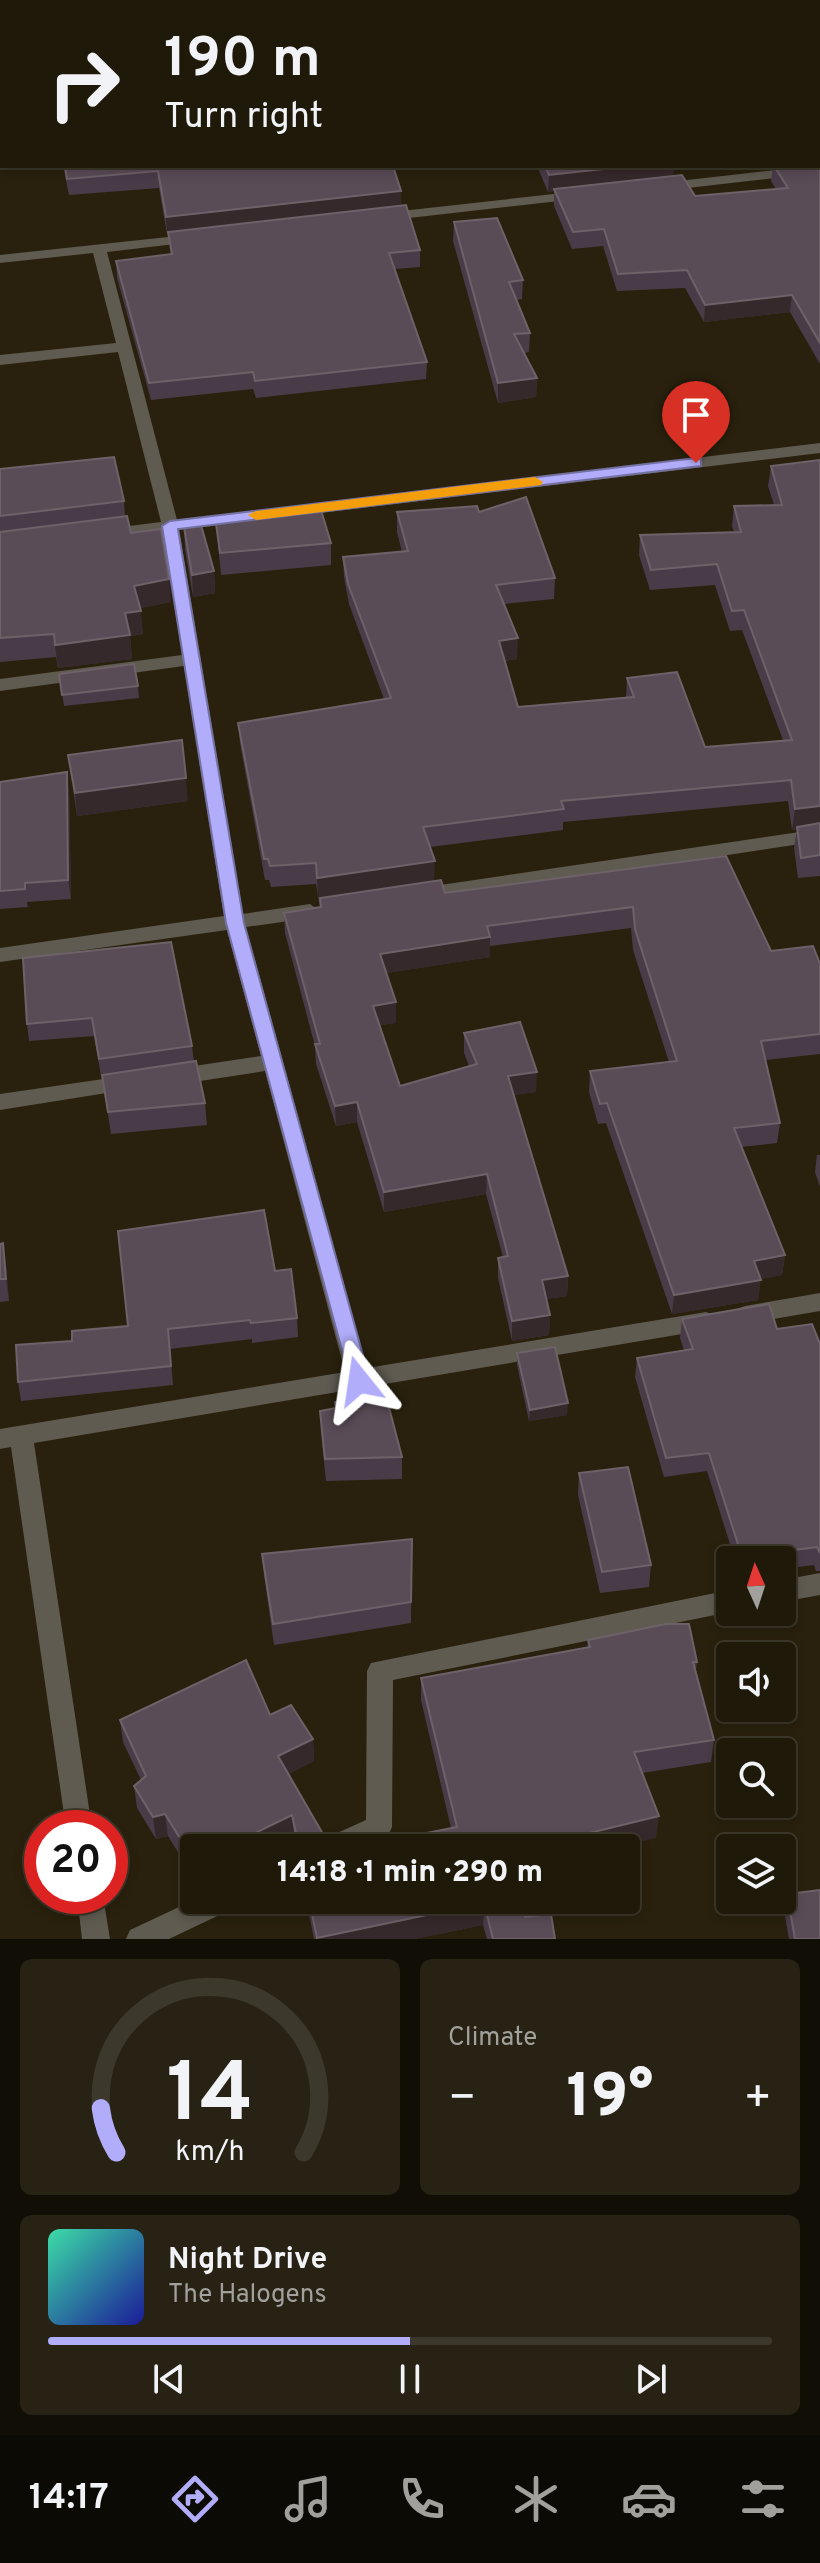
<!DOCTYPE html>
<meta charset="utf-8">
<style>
:root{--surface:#1f190a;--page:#272213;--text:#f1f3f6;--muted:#a1a09c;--line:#3c382b;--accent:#b1adfa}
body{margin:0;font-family:Overpass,sans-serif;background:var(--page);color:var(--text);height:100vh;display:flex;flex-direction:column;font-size:30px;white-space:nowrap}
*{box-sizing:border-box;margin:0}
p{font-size:26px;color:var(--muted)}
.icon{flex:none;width:44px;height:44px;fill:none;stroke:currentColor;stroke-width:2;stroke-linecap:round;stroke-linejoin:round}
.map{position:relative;height:1939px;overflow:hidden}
.sheet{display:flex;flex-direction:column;gap:20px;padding:20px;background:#110e06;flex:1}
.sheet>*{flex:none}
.guide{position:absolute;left:0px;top:0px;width:820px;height:168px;box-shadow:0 4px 12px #0003,0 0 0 2px var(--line);background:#1f190a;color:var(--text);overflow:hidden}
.needle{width:52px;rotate:357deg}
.fabs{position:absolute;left:716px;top:1546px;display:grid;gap:16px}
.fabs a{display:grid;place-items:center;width:80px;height:80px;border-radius:8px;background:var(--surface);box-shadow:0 4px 12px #0003,0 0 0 2px var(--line);font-size:40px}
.speed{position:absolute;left:24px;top:1810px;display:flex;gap:16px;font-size:40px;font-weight:700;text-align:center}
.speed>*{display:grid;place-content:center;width:104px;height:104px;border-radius:50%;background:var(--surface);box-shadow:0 4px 12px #0003,0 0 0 2px var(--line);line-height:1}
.speed .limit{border:12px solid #d22;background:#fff;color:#111}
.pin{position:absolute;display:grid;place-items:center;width:68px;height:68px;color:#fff;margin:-82px -34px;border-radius:50% 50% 50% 0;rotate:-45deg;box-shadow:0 0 8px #0007}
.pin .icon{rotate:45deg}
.me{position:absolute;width:88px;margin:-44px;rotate:345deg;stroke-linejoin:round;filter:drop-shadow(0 0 6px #0008)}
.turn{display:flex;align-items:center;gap:28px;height:168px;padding:0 32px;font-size:36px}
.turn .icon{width:104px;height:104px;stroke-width:2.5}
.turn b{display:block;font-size:56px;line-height:68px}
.big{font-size:60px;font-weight:800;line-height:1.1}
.sheet .widget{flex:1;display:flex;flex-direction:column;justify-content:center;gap:12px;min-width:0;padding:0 28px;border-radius:12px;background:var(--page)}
.sheet .dial{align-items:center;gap:0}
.dial svg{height:208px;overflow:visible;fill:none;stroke:var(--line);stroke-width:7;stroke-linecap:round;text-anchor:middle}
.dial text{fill:var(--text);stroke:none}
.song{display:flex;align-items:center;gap:24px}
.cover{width:96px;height:96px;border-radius:12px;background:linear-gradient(135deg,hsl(160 70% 55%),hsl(240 70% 35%))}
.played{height:8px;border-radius:4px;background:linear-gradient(90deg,var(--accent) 50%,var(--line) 50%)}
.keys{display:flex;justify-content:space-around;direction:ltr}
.heat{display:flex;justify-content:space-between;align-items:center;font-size:44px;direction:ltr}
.sheet .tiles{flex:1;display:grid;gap:20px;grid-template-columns:1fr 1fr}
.widget:last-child{grid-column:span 2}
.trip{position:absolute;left:180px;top:1834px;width:460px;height:80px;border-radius:8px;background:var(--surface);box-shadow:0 4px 12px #0003,0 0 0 2px var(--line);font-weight:800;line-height:80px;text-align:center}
.tab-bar{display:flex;height:128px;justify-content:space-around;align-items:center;background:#0c0a04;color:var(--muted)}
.tab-bar .icon{width:56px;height:56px}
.tab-bar .selected{color:var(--accent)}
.tab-bar b{font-size:36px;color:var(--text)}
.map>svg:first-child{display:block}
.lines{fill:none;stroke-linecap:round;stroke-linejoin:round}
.minor{fill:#5f5b51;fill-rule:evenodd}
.wall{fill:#4a3b49}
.shaded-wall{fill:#36292b}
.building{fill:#5a4c57;stroke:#6e6269;stroke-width:2}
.route{fill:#b1adfa;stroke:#7370a2;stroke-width:2}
.slow{fill:#f59e0b}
</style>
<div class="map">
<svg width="820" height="1939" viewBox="0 0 820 1939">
<rect width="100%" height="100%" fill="#29210d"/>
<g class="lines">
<g class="minor">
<rect x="0" y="30" width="2" height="8"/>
<path d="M 820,165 L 820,173 L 661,191 L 654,187 L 661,183 Z"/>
<path d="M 581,191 L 586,192 L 586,198 L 383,221 L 376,217 L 383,213 Z"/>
<path d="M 196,234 L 201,235 L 201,241 L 107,252 L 177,520 L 820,443 L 820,453 L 179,530 L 243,914 L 310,904 L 320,911 L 310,918 L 246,927 L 367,1368 L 706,1312 L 714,1315 L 717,1321 L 714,1327 L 706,1330 L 34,1443 L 92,1828 L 66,1828 L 11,1447 L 0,1449 L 0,1429 L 345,1372 L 265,1071 L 174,1085 L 167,1082 L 164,1077 L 167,1072 L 174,1069 L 261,1056 L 227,930 L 0,962 L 0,948 L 224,916 L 184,666 L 0,691 L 0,679 L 182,655 L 163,532 L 105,539 L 97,534 L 105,529 L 161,522 L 118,352 L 0,365 L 0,355 L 116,343 L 93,253 L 0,263 L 0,255 Z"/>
<path d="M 820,829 L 820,841 L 420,902 L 410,895 L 420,888 Z"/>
<path d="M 131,1075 L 138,1078 L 141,1083 L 138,1088 L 0,1110 L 0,1094 Z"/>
<path d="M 820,1293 L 820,1311 L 745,1324 L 737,1321 L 734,1315 L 737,1309 L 745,1306 Z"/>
<path d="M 820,1573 L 820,1595 L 782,1602 L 782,1580 Z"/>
<path d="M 730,1590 L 730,1612 L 393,1680 L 392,1827 L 388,1836 L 361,1848 L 320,1848 L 324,1839 L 366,1820 L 367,1671 L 371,1663 Z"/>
<path d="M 77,1896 L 103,1896 L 110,1939 L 82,1939 Z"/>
<path d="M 194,1900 L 236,1900 L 232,1909 L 169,1939 L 126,1939 L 130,1930 Z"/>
</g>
</g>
<g class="wall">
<path d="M 820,0 L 820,73 L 818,73 L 818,2 Z"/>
<path d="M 818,108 L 820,112 L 820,364 L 790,312 L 704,322 L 685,288 L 617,291 L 603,246 L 572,249 L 554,206 L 554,191 L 548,192 L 537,166 L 674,166 L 673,176 L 695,196 L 776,189 L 771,181 L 773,167 L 763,168 L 762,166 L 818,166 Z"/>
<path d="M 63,166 L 393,166 L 401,191 L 401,206 L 420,250 L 420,267 L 395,269 L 427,362 L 426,379 L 256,398 L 253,389 L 151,400 L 117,278 L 116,261 L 171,255 L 168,234 L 167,234 L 159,188 L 69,195 Z"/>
<path d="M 454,222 L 523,280 L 522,299 L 516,300 L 530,333 L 529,352 L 524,353 L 537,378 L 536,397 L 498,403 L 453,241 Z"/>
<path d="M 820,460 L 820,876 L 798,878 L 794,848 L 797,829 L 792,830 L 788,801 L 563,822 L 563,830 L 430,847 L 434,881 L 445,893 L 726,856 L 771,951 L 820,964 L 820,1054 L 766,1060 L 780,1123 L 777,1143 L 741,1147 L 785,1255 L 782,1275 L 760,1279 L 758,1300 L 672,1314 L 606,1123 L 598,1124 L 589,1092 L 590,1071 L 669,1062 L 633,950 L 631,928 L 490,946 L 490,957 L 386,973 L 396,1002 L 396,1023 L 380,1025 L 400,1086 L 469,1066 L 464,1053 L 464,1033 L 536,1092 L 513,1095 L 568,1276 L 567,1296 L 546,1299 L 550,1315 L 549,1335 L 512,1341 L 498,1278 L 498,1258 L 503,1257 L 486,1194 L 384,1212 L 357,1122 L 336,1126 L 316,1064 L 315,1046 L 285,933 L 284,913 L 320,908 L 316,884 L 271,887 L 269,880 L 265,880 L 240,743 L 238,723 L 384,699 L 349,604 L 344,577 L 343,557 L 402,552 L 397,532 L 397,512 L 479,512 L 555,578 L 554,599 L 504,604 L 517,659 L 505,661 L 518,707 L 626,697 L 627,678 L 705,747 L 783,740 L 742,630 L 730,631 L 715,585 L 650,590 L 639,555 L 640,535 L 734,532 L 732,526 L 734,506 L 774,505 L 768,486 L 771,466 Z"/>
<path d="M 0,469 L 124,501 L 125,517 L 131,533 L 171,602 L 140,608 L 143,634 L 130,636 L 132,659 L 58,668 L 56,657 L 0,662 Z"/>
<path d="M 216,523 L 331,543 L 331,565 L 221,575 Z"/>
<path d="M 184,527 L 214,571 L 215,593 L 193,597 L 185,549 Z"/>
<path d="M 59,674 L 138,686 L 139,698 L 64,706 Z"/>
<path d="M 68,755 L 188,801 L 77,816 Z"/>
<path d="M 0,782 L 69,791 L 71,899 L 27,902 L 28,907 L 0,909 Z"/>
<path d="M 23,958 L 192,1046 L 194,1062 L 205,1103 L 207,1125 L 111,1134 L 102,1076 L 101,1076 L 94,1036 L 29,1041 L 27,1024 Z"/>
<path d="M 817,1155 L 820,1155 L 820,1187 L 815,1172 Z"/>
<path d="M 3,1243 L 6,1266 L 9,1301 L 0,1302 L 0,1244 Z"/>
<path d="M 275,1271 L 297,1318 L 298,1337 L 252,1343 L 252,1339 L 170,1349 L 173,1385 L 21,1401 L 18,1382 L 128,1326 Z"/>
<path d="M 682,1319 L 777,1329 L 820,1344 L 820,1571 L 816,1571 L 814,1565 L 782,1569 L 782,1560 L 735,1560 L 707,1471 L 664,1477 L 635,1377 L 637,1358 L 684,1350 L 680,1338 Z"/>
<path d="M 517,1353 L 567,1415 L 529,1421 L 517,1365 Z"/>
<path d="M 335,1402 L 402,1457 L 402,1479 L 326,1481 L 321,1433 L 320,1411 L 335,1409 Z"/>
<path d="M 579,1473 L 651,1565 L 649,1587 L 600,1593 L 578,1495 Z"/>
<path d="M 412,1539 L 411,1623 L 274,1645 L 264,1575 L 262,1554 Z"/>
<path d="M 588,1640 L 697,1662 L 696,1670 L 714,1740 L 711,1762 L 642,1773 L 656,1838 L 451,1828 L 421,1700 L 421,1678 L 587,1648 Z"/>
<path d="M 270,1715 L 313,1739 L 314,1761 L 288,1774 L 331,1848 L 296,1848 L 294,1837 L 194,1848 L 194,1878 L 168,1836 L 156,1839 L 137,1808 L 134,1786 L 141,1780 L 123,1742 L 120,1720 Z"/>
<path d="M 787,1894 L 820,1939 L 789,1939 L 784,1910 Z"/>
<path d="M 306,1900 L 522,1900 L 525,1917 L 555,1939 L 487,1939 L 483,1925 L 414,1939 L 314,1939 Z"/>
</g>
<g class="shaded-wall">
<path d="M 820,23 L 819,38 L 818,39 L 818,24 Z"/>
<path d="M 631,166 L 674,166 L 673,178 L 554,189 L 554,191 L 548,192 L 549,175 Z"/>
<path d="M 401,191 L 401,208 L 167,234 L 166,217 Z"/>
<path d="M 792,295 L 790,312 L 704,322 L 705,305 Z"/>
<path d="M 537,378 L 536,397 L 498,403 L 498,383 Z"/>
<path d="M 214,571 L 215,593 L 193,597 L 192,575 Z"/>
<path d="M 169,579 L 171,602 L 136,609 L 134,586 Z"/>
<path d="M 141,611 L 143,634 L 130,636 L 132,659 L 58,668 L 55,645 L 125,613 Z"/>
<path d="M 518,638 L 517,659 L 498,662 L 499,641 Z"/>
<path d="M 67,772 L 69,791 L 71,899 L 68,880 Z"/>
<path d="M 186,778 L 188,801 L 77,816 L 75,793 Z"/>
<path d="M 820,806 L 820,826 L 792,830 L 795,809 Z"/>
<path d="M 435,861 L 434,882 L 318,899 L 317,878 Z"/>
<path d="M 490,937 L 490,957 L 381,974 L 380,954 Z"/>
<path d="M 396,1002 L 396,1023 L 374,1026 L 373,1006 Z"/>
<path d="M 537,1072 L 536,1092 L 507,1096 L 508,1076 Z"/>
<path d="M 357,1102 L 357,1122 L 336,1126 L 335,1106 Z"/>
<path d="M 487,1174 L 486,1194 L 384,1212 L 384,1192 Z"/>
<path d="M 3,1243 L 6,1266 L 9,1301 L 6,1279 Z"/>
<path d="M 785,1255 L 782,1275 L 751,1281 L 754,1261 Z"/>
<path d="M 568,1276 L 567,1296 L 541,1300 L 542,1280 Z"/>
<path d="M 761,1280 L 758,1300 L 672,1314 L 674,1295 Z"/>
<path d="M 550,1315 L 549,1335 L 512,1341 L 512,1321 Z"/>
<path d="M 568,1403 L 567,1415 L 529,1421 L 530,1410 Z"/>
<path d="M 313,1739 L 314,1761 L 279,1779 L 278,1756 Z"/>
<path d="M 165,1814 L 168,1836 L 156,1839 L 153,1817 Z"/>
<path d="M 292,1815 L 294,1837 L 272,1848 L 225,1848 Z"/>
<path d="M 659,1816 L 656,1838 L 614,1848 L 528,1848 Z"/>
<path d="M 484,1903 L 483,1925 L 414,1939 L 317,1939 L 317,1938 Z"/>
</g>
<g class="building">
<path d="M 0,0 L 124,0 L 124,2 L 2,2 L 2,10 L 0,11 Z"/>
<path d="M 263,0 L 442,0 L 443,2 L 263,2 Z"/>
<path d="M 443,0 L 678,0 L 679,2 L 445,2 Z"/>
<path d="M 794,0 L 820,0 L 820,23 L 818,24 L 818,2 L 772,2 Z"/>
<path d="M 818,36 L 820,37 L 820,57 L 818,57 Z"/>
<path d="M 818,108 L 820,112 L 820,146 L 818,147 Z"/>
<path d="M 820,159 L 820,343 L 792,295 L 705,305 L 687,270 L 618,274 L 604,229 L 573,232 L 554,189 L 682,175 L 695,196 L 788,188 L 774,166 L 818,166 L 818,160 Z"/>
<path d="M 65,166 L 393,166 L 401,191 L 166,217 L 158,171 L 67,179 Z"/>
<path d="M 545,166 L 631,166 L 549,175 Z"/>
<path d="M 406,205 L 420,250 L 389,253 L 427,362 L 255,381 L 253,372 L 149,383 L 116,261 L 172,254 L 168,232 Z"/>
<path d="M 497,218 L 523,280 L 509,282 L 530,333 L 514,334 L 537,378 L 498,383 L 454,222 Z"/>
<path d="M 114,457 L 124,501 L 0,516 L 0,469 Z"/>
<path d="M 820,460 L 820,806 L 795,809 L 791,780 L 561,801 L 564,809 L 423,827 L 435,861 L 317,878 L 316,863 L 270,866 L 268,859 L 264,859 L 238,723 L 391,698 L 348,584 L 343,557 L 408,551 L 397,512 L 477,506 L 479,512 L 526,497 L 555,578 L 496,585 L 518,638 L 499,641 L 518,707 L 634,697 L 627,678 L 677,672 L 705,747 L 792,740 L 744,610 L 732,611 L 717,564 L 651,570 L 640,535 L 741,532 L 734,506 L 782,505 L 771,466 Z"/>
<path d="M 321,510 L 331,543 L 220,553 L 216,523 Z"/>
<path d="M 127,516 L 131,533 L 161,529 L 169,579 L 134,586 L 141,611 L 125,613 L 130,635 L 55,645 L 54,634 L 0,638 L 0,532 Z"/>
<path d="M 201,525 L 214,571 L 192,575 L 184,527 Z"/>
<path d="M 134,664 L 138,686 L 62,695 L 59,674 Z"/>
<path d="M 182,740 L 186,778 L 75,793 L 68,755 Z"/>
<path d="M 67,772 L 68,880 L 25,883 L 25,889 L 0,891 L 0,782 Z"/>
<path d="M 820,823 L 820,855 L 801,858 L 797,827 Z"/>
<path d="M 726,856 L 771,951 L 813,946 L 820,964 L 820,1034 L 761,1041 L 780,1123 L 734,1128 L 785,1255 L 754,1261 L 761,1280 L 674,1295 L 607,1103 L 600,1104 L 590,1071 L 677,1061 L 635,929 L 633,907 L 487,926 L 490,937 L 380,954 L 396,1002 L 373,1006 L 400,1086 L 477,1064 L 464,1033 L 520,1022 L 537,1072 L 508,1076 L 568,1276 L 542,1280 L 550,1315 L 512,1321 L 498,1258 L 508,1256 L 487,1174 L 384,1192 L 357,1102 L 335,1106 L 315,1044 L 320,1044 L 284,913 L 321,907 L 320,898 L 441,880 L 445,893 Z"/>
<path d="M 171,942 L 192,1046 L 99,1059 L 92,1018 L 27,1024 L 23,958 Z"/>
<path d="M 196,1061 L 205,1103 L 108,1112 L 102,1075 Z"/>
<path d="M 264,1210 L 275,1271 L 291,1269 L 297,1318 L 251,1323 L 250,1320 L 168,1329 L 171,1366 L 18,1382 L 16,1345 L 72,1341 L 72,1331 L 128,1326 L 118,1231 Z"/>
<path d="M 3,1243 L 6,1279 L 0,1279 L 0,1244 Z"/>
<path d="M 769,1304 L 777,1329 L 812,1324 L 820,1344 L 820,1553 L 817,1547 L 742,1557 L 709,1453 L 666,1458 L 637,1358 L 693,1349 L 682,1319 Z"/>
<path d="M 555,1347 L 568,1403 L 530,1410 L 517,1353 Z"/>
<path d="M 386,1396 L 402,1457 L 325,1459 L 320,1411 L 336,1408 L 335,1402 Z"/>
<path d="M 628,1467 L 651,1565 L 602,1572 L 579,1473 Z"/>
<path d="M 412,1539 L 411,1602 L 273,1624 L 262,1554 Z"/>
<path d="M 666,1624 L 689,1624 L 697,1662 L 693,1662 L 714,1740 L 634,1752 L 659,1816 L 528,1848 L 351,1848 L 457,1827 L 421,1678 L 590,1647 L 588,1640 Z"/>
<path d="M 246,1660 L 270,1715 L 291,1705 L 313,1739 L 278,1756 L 331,1848 L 299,1848 L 292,1815 L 225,1848 L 194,1848 L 194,1861 L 165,1814 L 153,1817 L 134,1786 L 146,1776 L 120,1720 Z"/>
<path d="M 820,1890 L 820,1939 L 795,1939 L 787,1894 Z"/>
<path d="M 309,1900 L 522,1900 L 525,1917 L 551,1914 L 555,1939 L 493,1939 L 484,1903 L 317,1938 Z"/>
</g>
<path class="route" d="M 696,458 L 701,459 L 701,466 L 178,529 L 244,923 L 370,1381 L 367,1387 L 352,1387 L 226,923 L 162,526 L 170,521 Z"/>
<path class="slow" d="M 535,477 L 543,482 L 541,485 L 256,520 L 248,515 L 256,511 Z"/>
</svg>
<div class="fabs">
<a><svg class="needle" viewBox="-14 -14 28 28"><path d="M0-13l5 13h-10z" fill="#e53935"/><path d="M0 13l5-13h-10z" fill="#a1a09c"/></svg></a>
<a><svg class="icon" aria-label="sound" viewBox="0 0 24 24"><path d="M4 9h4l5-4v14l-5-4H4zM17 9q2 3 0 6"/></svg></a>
<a><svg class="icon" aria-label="search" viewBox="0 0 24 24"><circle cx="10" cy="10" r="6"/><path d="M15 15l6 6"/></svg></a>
<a><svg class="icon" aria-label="layers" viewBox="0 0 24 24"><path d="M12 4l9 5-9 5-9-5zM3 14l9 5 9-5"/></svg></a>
</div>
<div class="speed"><div class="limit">20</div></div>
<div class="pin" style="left:696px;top:463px;background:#d93025"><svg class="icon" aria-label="arrive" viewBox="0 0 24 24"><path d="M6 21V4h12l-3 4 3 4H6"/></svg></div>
<svg class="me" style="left:359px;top:1381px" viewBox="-20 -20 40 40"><path d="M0-17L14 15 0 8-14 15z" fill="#b1adfa" stroke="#fff" stroke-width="4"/></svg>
<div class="trip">14:18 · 1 min · 290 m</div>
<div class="guide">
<div class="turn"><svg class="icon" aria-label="right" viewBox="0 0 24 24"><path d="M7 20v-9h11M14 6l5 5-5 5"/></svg><div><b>190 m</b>Turn right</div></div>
</div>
</div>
<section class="sheet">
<div class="tiles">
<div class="widget dial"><svg viewBox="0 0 100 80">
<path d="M14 69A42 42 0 1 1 86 69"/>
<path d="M14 69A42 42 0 0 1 8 52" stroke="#b1adfa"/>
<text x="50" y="56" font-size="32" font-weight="700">14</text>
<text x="50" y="72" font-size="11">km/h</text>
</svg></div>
<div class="widget"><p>Climate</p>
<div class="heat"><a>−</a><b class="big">19°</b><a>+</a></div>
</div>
<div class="widget">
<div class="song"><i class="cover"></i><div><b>Night Drive</b><p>The Halogens</p></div></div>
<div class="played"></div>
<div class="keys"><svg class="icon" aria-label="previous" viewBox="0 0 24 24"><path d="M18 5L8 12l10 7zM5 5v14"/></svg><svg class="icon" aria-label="pause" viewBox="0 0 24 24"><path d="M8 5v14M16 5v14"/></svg><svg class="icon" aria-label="next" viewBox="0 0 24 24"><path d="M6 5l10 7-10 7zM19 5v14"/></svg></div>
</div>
</div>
</section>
<nav class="tab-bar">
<b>14:17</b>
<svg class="icon selected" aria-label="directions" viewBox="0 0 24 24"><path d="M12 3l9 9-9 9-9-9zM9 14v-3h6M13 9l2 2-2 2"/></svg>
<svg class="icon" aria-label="music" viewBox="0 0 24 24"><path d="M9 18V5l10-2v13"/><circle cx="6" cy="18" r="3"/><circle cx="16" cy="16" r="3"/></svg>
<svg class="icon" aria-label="phone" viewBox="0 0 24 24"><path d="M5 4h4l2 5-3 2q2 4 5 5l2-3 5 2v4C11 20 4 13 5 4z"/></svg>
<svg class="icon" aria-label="climate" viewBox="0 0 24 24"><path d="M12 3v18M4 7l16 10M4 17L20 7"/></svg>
<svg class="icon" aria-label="car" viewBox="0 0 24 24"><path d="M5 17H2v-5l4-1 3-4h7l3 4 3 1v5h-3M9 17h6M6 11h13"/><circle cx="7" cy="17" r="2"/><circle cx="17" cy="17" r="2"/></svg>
<svg class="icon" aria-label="filters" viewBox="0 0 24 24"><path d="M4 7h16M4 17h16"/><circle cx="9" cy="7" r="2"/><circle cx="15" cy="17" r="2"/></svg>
</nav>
